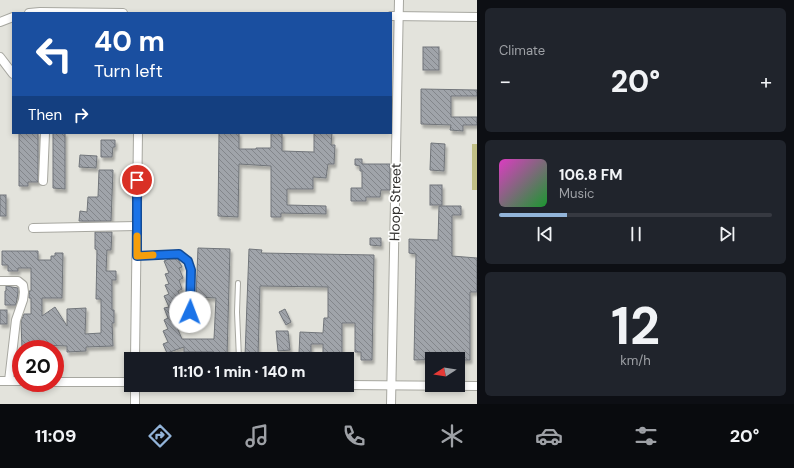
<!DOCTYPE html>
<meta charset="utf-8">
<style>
:root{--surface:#171b24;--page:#20242c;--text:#f1f3f6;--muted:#9ea1a6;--line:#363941;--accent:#92b4d9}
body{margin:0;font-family:"DM Sans",sans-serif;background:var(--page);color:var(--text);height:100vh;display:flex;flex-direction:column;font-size:15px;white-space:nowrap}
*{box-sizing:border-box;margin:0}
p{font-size:13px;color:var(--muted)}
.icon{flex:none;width:22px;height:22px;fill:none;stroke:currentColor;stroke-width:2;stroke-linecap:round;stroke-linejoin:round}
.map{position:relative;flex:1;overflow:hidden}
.panel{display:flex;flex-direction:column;gap:8px;padding:8px;background:#0d0f14;width:317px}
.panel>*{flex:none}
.guide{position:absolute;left:12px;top:12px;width:380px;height:122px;border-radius:0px;box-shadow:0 2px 6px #0003;background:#1a4fa0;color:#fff;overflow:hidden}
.needle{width:26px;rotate:258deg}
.controls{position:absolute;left:425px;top:352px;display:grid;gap:8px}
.controls a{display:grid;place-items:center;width:40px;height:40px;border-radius:0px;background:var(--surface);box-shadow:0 2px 6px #0003;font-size:20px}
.speed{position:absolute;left:12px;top:340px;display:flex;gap:8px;font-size:20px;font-weight:700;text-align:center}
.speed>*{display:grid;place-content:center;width:52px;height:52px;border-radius:50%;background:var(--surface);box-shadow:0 2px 6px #0003;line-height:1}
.speed .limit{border:6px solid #d22;background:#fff;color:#111}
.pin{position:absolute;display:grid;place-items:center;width:34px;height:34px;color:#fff;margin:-17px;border:2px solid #fff;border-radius:50%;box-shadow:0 1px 4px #0007}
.me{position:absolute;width:44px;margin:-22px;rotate:2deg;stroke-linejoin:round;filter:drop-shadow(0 0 3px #0008)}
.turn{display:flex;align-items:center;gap:14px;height:84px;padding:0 16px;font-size:18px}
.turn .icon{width:52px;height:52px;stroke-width:2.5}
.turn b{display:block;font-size:28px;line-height:34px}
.then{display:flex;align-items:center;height:38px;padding:0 16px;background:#0003;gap:8px;font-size:15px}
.big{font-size:30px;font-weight:800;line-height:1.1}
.panel .widget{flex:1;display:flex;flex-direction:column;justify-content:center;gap:6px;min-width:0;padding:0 14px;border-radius:6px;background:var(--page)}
.panel .dial{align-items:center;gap:0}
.dial b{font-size:52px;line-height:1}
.song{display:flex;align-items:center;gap:12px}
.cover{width:48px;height:48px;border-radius:6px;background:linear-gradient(135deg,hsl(310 70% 55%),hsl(130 70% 35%))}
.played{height:4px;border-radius:2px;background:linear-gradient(90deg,var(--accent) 25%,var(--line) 25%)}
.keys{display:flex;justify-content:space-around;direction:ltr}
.heat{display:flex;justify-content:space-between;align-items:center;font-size:22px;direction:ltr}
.trip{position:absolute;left:124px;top:352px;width:230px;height:40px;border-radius:0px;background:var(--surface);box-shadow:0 2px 6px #0003;font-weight:800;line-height:40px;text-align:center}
.tab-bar{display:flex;height:64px;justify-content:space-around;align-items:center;background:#090b0e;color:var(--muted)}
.tab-bar .icon{width:28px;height:28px}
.tab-bar .on{color:var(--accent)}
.tab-bar b{font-size:18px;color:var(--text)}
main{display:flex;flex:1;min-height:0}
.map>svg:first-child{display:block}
.green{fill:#c1bf85}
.building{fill:url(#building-back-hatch);stroke:#71757a;filter:url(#shadow)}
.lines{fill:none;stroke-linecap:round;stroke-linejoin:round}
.lane-casing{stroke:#a7a7a0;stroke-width:6}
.street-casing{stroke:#a7a7a0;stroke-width:10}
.lane{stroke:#fff;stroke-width:4}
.street{stroke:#fff;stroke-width:8}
.route-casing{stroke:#114b97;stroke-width:10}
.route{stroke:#1a73e8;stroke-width:7}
.slow{stroke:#f59e0b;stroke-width:7}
.labels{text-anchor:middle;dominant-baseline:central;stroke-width:3.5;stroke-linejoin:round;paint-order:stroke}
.street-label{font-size:14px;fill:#2f2e2c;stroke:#fffffe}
</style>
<main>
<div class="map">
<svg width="477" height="404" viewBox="0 0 477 404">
<defs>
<pattern id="building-back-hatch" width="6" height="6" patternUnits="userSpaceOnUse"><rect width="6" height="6" fill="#a0a4aa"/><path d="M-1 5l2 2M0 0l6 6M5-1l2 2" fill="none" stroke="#83868b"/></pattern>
<filter id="shadow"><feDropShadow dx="2" dy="3.5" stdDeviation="1" flood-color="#0004"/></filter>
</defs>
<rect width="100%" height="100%" fill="#e3e3dc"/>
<rect class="green" x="472" y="144" width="5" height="46"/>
<g class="building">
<rect x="423" y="47" width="16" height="23"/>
<path d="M 421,89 L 477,90 L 477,96 L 451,96 L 451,117 L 477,117 L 477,125 L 463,125 L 463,131 L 450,130 L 451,125 L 421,124 Z"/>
<path d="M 19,133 L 38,133 L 38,182 L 28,182 L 28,186 L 19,186 Z"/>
<path d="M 53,133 L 65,133 L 65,189 L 53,188 Z"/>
<path d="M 219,133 L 239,133 L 239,149 L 256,149 L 256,148 L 271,148 L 271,133 L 282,133 L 282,151 L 314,152 L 314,133 L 332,133 L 331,145 L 335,145 L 334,164 L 328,164 L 326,178 L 313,177 L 313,189 L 287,189 L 287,205 L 326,206 L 326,214 L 281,213 L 281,217 L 271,217 L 271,166 L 239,164 L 238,217 L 218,216 Z"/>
<path d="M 101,140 L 115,140 L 115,147 L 113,147 L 112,157 L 101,157 Z"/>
<path d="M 431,143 L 445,144 L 444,171 L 430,170 Z"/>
<path d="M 80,155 L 97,156 L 96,168 L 79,167 Z"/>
<path d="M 355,159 L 362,159 L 362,164 L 390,164 L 390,190 L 381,190 L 380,197 L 366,197 L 366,201 L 351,201 L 351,188 L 362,188 L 362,171 L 360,171 L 360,166 L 355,165 Z"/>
<path d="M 99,170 L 113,170 L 111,221 L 79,221 L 80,211 L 87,212 L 88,197 L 98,197 Z"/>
<rect x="430" y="185" width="12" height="20"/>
<rect x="0" y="195" width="6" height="21"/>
<path d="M 439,206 L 461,206 L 461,215 L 452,215 L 452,256 L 477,258 L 477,292 L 470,292 L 470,360 L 458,360 L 458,359 L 414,360 L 416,254 L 409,253 L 409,239 L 438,240 Z"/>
<path d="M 95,232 L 112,232 L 111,250 L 107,250 L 106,271 L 116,271 L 116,280 L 112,280 L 112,310 L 114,310 L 114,323 L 112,323 L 113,346 L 86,347 L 86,351 L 67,352 L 67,346 L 36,345 L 36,349 L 22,349 L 21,321 L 24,314 L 31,314 L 31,298 L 29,298 L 29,291 L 31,291 L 31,268 L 18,268 L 18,271 L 8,271 L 8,265 L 2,265 L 2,251 L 38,251 L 38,260 L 51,260 L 51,256 L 55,256 L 55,253 L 63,253 L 62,298 L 42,298 L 42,316 L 55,307 L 67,326 L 67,309 L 86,308 L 85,334 L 101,333 L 101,299 L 96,299 L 97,250 L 95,249 Z"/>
<path d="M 370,238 L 381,238 L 381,246 L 370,245 Z"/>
<path d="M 198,248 L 230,249 L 227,356 L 214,356 L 214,352 L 184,352 L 184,347 L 167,353 L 163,344 L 168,342 L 163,331 L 168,329 L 164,320 L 168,318 L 164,308 L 169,307 L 164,296 L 169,294 L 165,285 L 169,284 L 165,274 L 169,273 L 164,261 L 169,259 L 178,259 L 182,267 L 179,268 L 183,278 L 179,280 L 182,289 L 178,291 L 182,300 L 177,302 L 181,311 L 176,313 L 180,323 L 176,325 L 182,339 L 214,339 L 216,298 L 196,297 Z"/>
<path d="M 249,249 L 262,250 L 261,253 L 374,255 L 372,360 L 361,360 L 361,352 L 355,352 L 355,323 L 342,323 L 342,359 L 323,359 L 323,344 L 311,344 L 311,353 L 299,353 L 300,332 L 323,333 L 324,318 L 328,318 L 328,287 L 260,286 L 258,356 L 245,356 Z"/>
<path d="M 6,286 L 18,288 L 18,292 L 16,305 L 5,305 L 5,291 L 6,291 Z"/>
<path d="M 285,309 L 291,322 L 286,325 L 279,312 Z"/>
<rect x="0" y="310" width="7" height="14"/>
<path d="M 276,331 L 288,331 L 290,350 L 278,351 Z"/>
</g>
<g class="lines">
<defs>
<g id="lane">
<path d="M 137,256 L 179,255 L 188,261 L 191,270 L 189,327"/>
<path d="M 238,283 L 237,312 L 239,359"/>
</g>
<g id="street">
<path d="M 29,13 L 40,12 L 123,13"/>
<path d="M 391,16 L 477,17"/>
<path d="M 0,22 L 13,17"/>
<path d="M 0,57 L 13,74"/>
<path d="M 43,181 L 45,133"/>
<path d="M 33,228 L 137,226"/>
<path d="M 0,281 L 18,281 L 23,285 L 24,292 L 23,300 L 16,320 L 9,381"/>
<path d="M 135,359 L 138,133"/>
<path d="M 0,381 L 21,381"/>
<path d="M 55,382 L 131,382"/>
<path d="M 347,385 L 477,386"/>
<path d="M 135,404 L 135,385"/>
<path d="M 391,404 L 399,0"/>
</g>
</defs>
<use href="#lane" class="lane-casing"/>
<use href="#street" class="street-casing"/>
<use href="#lane" class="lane"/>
<use href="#street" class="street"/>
</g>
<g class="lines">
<defs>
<path id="route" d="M 137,180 L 137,256 L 179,254 L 188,261 L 191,270 L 190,312"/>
</defs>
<use href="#route" class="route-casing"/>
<use href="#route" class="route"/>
<path class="slow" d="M 137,236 L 137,256 L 153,255"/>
</g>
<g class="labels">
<g class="street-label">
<text transform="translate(395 202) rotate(-89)">Hoop Street</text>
</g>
</g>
</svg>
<div class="controls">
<a><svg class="needle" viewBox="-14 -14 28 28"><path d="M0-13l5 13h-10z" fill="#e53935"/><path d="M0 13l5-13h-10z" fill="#9ea1a6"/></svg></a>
</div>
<div class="speed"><div class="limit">20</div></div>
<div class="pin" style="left:137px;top:180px;background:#d93025"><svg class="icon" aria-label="arrive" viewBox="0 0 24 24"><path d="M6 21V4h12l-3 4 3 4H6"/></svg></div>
<svg class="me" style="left:190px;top:312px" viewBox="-20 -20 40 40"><circle r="19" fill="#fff"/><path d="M0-13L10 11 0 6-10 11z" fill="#1a73e8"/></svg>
<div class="trip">11:10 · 1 min · 140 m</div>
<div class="guide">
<div class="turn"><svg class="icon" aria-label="left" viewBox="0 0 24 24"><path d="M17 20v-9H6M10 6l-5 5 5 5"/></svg><div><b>40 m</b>Turn left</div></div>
<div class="then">Then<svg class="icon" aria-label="right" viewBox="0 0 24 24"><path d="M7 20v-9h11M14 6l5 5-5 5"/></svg></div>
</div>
</div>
<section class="panel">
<div class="widget"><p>Climate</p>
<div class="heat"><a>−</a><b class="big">20°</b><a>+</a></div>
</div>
<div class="widget">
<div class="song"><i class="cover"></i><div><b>106.8 FM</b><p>Music</p></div></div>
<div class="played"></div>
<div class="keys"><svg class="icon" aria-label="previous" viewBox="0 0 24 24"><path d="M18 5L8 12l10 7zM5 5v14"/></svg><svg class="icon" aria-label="pause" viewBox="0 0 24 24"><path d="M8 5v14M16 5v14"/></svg><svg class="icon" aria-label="next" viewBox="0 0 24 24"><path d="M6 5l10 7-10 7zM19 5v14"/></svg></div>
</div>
<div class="widget dial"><b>12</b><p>km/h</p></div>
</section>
</main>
<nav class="tab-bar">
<b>11:09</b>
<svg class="icon on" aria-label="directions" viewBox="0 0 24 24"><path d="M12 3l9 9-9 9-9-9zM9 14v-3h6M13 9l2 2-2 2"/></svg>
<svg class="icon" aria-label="music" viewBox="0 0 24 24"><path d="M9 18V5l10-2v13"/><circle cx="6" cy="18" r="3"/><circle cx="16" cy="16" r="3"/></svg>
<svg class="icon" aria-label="phone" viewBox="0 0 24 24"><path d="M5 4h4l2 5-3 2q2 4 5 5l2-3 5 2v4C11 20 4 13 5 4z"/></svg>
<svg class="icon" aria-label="climate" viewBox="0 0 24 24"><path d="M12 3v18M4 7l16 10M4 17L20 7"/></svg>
<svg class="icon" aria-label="car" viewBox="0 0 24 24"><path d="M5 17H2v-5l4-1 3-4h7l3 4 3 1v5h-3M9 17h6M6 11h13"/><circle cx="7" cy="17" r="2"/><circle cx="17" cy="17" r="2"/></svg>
<svg class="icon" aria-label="filters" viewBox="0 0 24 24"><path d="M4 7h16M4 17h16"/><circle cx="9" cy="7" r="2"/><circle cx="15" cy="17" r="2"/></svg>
<b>20°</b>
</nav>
